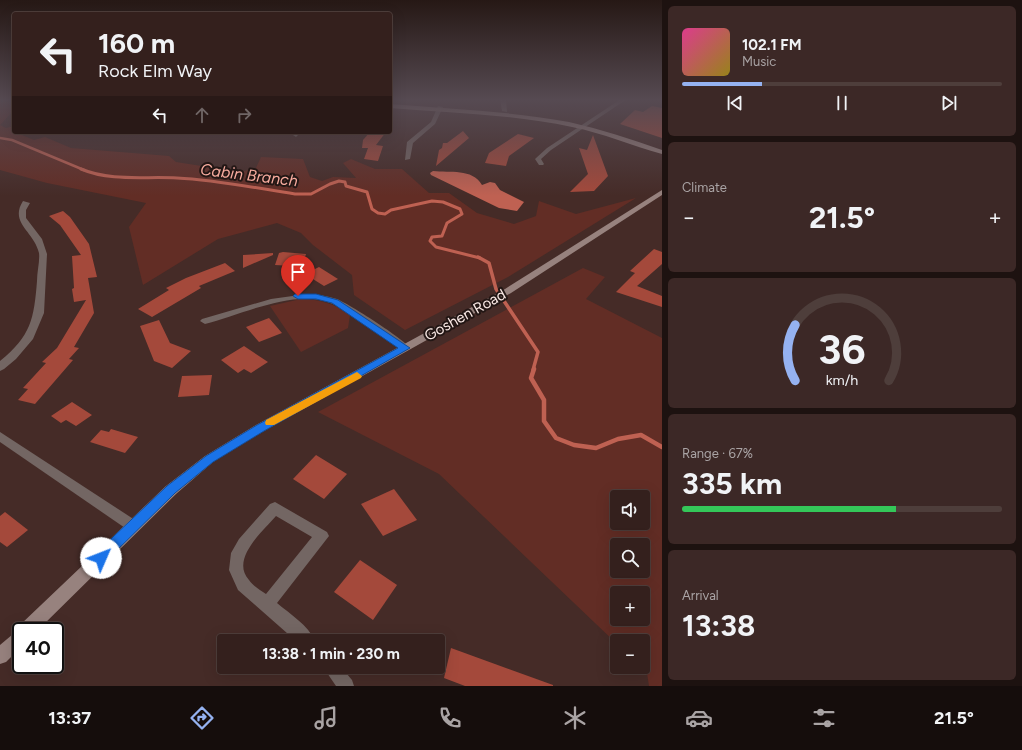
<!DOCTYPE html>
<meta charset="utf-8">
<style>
:root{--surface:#34201d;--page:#3c2826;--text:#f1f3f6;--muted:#a9a3a4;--line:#4e3e3b;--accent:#95b2f1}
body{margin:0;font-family:Figtree,sans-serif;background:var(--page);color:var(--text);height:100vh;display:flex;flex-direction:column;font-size:15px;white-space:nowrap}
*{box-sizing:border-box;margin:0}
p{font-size:13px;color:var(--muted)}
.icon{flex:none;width:22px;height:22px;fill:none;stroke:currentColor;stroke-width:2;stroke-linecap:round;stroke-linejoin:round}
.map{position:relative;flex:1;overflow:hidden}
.details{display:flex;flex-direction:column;gap:6px;padding:6px;background:#1d1210;width:360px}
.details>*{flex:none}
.guide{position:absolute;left:12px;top:12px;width:380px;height:122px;border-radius:4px;box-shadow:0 4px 16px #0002,0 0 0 1px var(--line);background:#34201d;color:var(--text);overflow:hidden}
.buttons{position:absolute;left:610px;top:490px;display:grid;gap:8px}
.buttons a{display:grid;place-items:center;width:40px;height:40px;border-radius:4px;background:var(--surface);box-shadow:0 4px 16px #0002,0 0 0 1px var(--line);font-size:20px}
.speed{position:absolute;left:12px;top:622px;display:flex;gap:8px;font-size:20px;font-weight:700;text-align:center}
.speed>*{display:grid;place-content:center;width:52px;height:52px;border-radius:50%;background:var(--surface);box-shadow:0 4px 16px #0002,0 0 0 1px var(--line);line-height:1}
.speed .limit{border:2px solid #111;border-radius:6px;background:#fff;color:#111}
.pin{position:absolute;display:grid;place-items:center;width:34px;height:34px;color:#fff;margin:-41px -17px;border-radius:50% 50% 50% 0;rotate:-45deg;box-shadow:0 0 4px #0007}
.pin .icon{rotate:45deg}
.me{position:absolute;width:44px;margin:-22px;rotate:46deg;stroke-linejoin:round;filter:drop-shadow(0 0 3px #0008)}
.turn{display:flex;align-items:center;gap:14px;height:84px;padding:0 20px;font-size:18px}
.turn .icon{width:52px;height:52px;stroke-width:2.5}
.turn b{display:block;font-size:28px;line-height:34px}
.lanes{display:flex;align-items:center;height:38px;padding:0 20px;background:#0003;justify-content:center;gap:20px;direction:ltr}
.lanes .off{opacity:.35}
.big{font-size:30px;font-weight:700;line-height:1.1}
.details .widget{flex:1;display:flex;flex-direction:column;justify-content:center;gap:6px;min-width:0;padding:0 14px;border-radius:6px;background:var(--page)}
.details .dial{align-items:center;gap:0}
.dial svg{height:104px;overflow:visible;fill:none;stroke:var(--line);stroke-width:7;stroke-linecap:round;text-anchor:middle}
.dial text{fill:var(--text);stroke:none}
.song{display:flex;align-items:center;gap:12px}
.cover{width:48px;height:48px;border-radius:6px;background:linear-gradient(135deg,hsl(330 70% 55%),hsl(50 70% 35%))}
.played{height:4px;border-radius:2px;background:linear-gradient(90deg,var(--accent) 25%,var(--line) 25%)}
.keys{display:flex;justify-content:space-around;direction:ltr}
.heat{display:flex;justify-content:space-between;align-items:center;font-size:22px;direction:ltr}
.charge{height:6px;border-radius:3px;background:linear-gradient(90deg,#34c759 67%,var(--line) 0)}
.trip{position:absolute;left:217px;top:634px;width:228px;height:40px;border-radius:4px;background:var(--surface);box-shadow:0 4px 16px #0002,0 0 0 1px var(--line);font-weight:700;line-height:40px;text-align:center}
.tab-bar{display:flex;height:64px;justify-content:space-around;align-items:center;background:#150d0c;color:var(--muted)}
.tab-bar .icon{width:28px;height:28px}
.tab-bar .current{color:var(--accent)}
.tab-bar b{font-size:18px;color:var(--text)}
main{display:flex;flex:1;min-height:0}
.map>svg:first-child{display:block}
.green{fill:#622d25;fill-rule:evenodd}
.water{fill:#bf6152}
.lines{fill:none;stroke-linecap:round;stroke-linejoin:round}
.stream-far3{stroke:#bf6152;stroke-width:2.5}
.stream-far2{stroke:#bf6152;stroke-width:3}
.stream-far1{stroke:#bf6152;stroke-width:3.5}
.stream{stroke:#bf6152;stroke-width:4.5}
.building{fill:#a4493b}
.street{fill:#736663;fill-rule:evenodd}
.secondary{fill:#97827e;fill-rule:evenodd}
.route{fill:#1a73e8;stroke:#114b97}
.slow{fill:#f59e0b}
.labels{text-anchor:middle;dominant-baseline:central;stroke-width:4;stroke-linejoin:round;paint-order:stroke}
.street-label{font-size:15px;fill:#fae9e5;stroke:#231715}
.water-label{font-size:16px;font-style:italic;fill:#f8ac9f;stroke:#231715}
</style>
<main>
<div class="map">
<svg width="662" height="686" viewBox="0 0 662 686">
<rect width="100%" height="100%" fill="#452b27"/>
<g class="green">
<path d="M 0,99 L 14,99 L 14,110 L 0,125 Z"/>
<path d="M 0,125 L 6,128 L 14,126 L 14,132 L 19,132 L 17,133 L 34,140 L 45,137 L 71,148 L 169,156 L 176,162 L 240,172 L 256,168 L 261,157 L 303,159 L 310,177 L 322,181 L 333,177 L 356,178 L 343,163 L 351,159 L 375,169 L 402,169 L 429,193 L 449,193 L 477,213 L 514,224 L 536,216 L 539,201 L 576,214 L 636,198 L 508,277 L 405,330 L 354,295 L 352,275 L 313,245 L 301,233 L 277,223 L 218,239 L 143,285 L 129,227 L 146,203 L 47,183 L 0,170 Z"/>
<path d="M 583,268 L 605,277 L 586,299 L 662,338 L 662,686 L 649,686 L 647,673 L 641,667 L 643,667 L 643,641 L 617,641 L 617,644 L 439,474 L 318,412 ZM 617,497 L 643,497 L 643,523 L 617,523 ZM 617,545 L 643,545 L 643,571 L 617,571 ZM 617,593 L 643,593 L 643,619 L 617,619 Z"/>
<path d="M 301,299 C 320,299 335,304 350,315 L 348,328 L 301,352 L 270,306 Z"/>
</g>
<path class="water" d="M 433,171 C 450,173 472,168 482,185 L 490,182 L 495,183 L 500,190 L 524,202 L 517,211 L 499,208 L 431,175 L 430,173 Z"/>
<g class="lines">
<path class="stream-far3" d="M 0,138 L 12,140 L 84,170"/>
<path class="stream-far2" d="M 81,169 C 112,182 145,176 177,178 C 217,180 256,188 295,194 L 311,194 L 330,184 L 339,181 L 345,182 L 346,186 L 367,192 L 372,209 L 378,213 L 385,214 L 391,210 L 432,201 L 443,202 L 460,209 L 462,214 L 447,223 L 442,236 L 432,237 L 430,241 L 436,247 L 480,258"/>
<path class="stream-far1" d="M 478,257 L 489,263 L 496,289 L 538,352 L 533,370"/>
<path class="stream" d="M 534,369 L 531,378 L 544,400 L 544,421 L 556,438 L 574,445 L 596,448 L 618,439 L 641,435 L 662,447"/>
</g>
<g class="building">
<path d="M 652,106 L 662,108 L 662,138 L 620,124 L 635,110 L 643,112 Z"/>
<path d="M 463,131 L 469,138 L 436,166 L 439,150 L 442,148 L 443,143 L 447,143 Z"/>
<path d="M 370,132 L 386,132 L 376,145 L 383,146 L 378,161 L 364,159 L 368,148 L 362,148 L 363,140 Z"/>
<path d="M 518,134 L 534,138 L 509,156 L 506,166 L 485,163 L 489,153 Z"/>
<path d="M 593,135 L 608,176 L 594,191 L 570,192 L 588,174 L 579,148 L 587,150 Z"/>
<path d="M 63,211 L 70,217 L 89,244 L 97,277 L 88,278 L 94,313 L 74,347 L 79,348 L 69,359 L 73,360 L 35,404 L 18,400 L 28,389 L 23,388 L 46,363 L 42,362 L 57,348 L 86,300 L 74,302 L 72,289 L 74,288 L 72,256 L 81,255 L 60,225 L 49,216 Z"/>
<path d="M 654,249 L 662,252 L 662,264 L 637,286 L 662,296 L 662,307 L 616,292 L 635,273 L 630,271 Z"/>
<path d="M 283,252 L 306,254 L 301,271 L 293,266 L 275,265 L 279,253 Z"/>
<path d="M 273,253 L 273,255 L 243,268 L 243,255 Z"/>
<path d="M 225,263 L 235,271 L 199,286 L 201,288 L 152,317 L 138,309 L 169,290 L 166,288 L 186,278 Z"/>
<path d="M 319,267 L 338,279 L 324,286 L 305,274 Z"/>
<path d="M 269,318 L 282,333 L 259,342 L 246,327 Z"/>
<path d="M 159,320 L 170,343 L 191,351 L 172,368 L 154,361 L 140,326 Z"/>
<path d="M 244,346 L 268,362 L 251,373 L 244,369 L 238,373 L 221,360 Z"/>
<path d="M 212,375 L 209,395 L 178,397 L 182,376 Z"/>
<path d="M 72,402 L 92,415 L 76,426 L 66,420 L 61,423 L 51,416 Z"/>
<path d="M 111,429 L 138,437 L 125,453 L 90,442 L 101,430 L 109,432 Z"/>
<path d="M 316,455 L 347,474 L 324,499 L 293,479 Z"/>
<path d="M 394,489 L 417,520 L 383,536 L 361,504 Z"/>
<path d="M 5,512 L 28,530 L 7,547 L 0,542 L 0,516 Z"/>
<path d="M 360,560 L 397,585 L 373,620 L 334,592 Z"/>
<path d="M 451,648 L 553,685 L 553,686 L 465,686 L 444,678 Z"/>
</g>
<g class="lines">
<g class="street">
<path d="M 500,99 L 506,99 L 507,112 L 502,111 Z"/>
<path d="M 621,99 L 627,99 L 551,150 L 541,159 L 544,164 L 543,165 L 539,165 L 535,159 L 547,148 Z"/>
<path d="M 438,106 L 443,107 L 435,124 L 413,143 L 410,159 L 405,160 L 407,142 L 431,122 Z"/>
<path d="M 295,132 L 301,132 L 296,137 L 293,135 Z"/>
<path d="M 23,201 L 30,203 L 26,210 L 26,218 L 42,239 L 47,254 L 44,313 L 33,339 L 16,359 L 4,369 L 0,371 L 0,361 C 31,336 34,319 37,281 C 37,272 40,261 39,253 C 34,231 9,223 23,201 Z"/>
<path d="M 307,294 C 318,294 327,296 337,299 C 349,304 404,339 410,348 L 405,351 L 401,350 C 379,335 357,315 333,304 C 296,287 242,315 205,324 L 200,321 L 202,319 L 271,299 Z"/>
<path d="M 0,432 L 138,522 L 140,526 L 138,530 L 133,532 L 128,530 L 0,442 Z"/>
<path d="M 275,502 L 327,532 L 329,536 L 277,603 C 290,614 308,625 315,641 L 296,641 L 238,590 L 229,570 L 231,553 L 239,539 L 270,504 ZM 276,516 L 312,537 L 266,594 C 260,590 253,586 249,580 C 230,559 263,531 276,516 Z"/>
<path d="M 323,667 L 341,667 L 352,680 L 354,686 L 336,686 Z"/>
</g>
<g class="secondary">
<path d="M 390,104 C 450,109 510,111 569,122 C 600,129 631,139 662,150 L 662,154 C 632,146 603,133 572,127 C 512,114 450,113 390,108 Z"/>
<path d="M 662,190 L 662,195 L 511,293 L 264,431 L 213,462 L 176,494 L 37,631 L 21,631 L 21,647 L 6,662 L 0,664 L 0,645 L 19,629 L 20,625 L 166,486 L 205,456 L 256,425 L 505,289 Z"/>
</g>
</g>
<linearGradient id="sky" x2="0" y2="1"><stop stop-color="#261815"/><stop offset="0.51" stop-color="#564a52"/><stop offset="1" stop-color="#564a52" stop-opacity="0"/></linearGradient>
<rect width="662" height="196" fill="url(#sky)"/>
<path class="route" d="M 295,294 L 316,294 L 338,300 L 410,348 L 264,431 L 213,462 L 175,493 L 105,562 L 101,563 L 96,562 L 94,558 L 96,553 L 167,486 L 206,456 L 257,425 L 398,348 L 332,303 L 316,299 L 298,299 L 293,296 Z"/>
<path class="slow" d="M 357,372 L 362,376 L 361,378 L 274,425 L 266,425 L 265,423 L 266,420 Z"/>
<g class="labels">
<g class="street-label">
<text transform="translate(465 315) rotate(-29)">Goshen Road</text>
</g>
<g class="water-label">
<text transform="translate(249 175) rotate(7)">Cabin Branch</text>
</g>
</g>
</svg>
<div class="buttons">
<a><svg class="icon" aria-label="sound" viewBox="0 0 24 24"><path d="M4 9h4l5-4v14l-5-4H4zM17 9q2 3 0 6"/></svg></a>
<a><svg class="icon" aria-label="search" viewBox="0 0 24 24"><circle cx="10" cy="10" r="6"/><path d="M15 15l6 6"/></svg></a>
<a>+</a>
<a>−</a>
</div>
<div class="speed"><div class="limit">40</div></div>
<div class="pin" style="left:298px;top:296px;background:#d93025"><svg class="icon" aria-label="arrive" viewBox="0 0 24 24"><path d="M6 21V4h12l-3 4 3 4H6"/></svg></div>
<svg class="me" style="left:101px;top:558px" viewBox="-20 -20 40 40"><circle r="19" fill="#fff"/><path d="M0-13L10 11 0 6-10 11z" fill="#1a73e8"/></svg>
<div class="trip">13:38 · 1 min · 230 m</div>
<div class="guide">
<div class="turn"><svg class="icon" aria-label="left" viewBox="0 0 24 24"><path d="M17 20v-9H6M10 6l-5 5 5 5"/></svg><div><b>160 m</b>Rock Elm Way</div></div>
<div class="lanes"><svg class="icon" aria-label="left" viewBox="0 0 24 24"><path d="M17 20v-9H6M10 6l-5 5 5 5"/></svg><svg class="icon off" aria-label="ahead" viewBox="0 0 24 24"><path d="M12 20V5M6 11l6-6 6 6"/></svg><svg class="icon off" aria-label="right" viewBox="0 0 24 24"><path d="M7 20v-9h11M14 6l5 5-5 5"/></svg></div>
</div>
</div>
<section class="details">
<div class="widget">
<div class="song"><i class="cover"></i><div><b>102.1 FM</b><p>Music</p></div></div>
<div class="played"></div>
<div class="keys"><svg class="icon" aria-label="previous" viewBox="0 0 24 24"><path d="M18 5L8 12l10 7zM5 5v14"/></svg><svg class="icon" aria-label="pause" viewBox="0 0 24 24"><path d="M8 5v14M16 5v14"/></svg><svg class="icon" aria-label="next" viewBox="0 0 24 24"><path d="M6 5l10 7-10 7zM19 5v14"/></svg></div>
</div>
<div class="widget"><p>Climate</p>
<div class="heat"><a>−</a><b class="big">21.5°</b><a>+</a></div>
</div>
<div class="widget dial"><svg viewBox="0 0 100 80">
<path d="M14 69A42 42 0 1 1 86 69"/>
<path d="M14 69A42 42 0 0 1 14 26" stroke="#95b2f1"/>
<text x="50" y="56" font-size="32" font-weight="700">36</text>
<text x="50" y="72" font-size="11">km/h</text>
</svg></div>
<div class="widget"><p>Range · 67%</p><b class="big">335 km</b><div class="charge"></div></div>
<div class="widget"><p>Arrival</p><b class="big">13:38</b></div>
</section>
</main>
<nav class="tab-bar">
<b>13:37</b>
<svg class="icon current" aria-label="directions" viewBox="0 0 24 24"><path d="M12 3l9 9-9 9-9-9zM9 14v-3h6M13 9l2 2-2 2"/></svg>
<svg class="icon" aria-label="music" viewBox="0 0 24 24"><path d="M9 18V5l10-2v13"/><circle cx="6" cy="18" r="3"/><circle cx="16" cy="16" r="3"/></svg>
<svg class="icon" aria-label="phone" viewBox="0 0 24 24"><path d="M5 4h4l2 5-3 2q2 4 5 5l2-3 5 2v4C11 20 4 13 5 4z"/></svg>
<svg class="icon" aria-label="climate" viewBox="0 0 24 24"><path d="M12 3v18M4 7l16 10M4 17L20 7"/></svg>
<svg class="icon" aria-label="car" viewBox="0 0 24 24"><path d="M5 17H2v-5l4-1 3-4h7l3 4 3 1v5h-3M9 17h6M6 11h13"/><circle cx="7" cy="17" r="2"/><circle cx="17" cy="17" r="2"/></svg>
<svg class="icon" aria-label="filters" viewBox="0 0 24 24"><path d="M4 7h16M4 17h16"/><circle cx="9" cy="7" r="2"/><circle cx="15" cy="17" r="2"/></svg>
<b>21.5°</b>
</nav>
